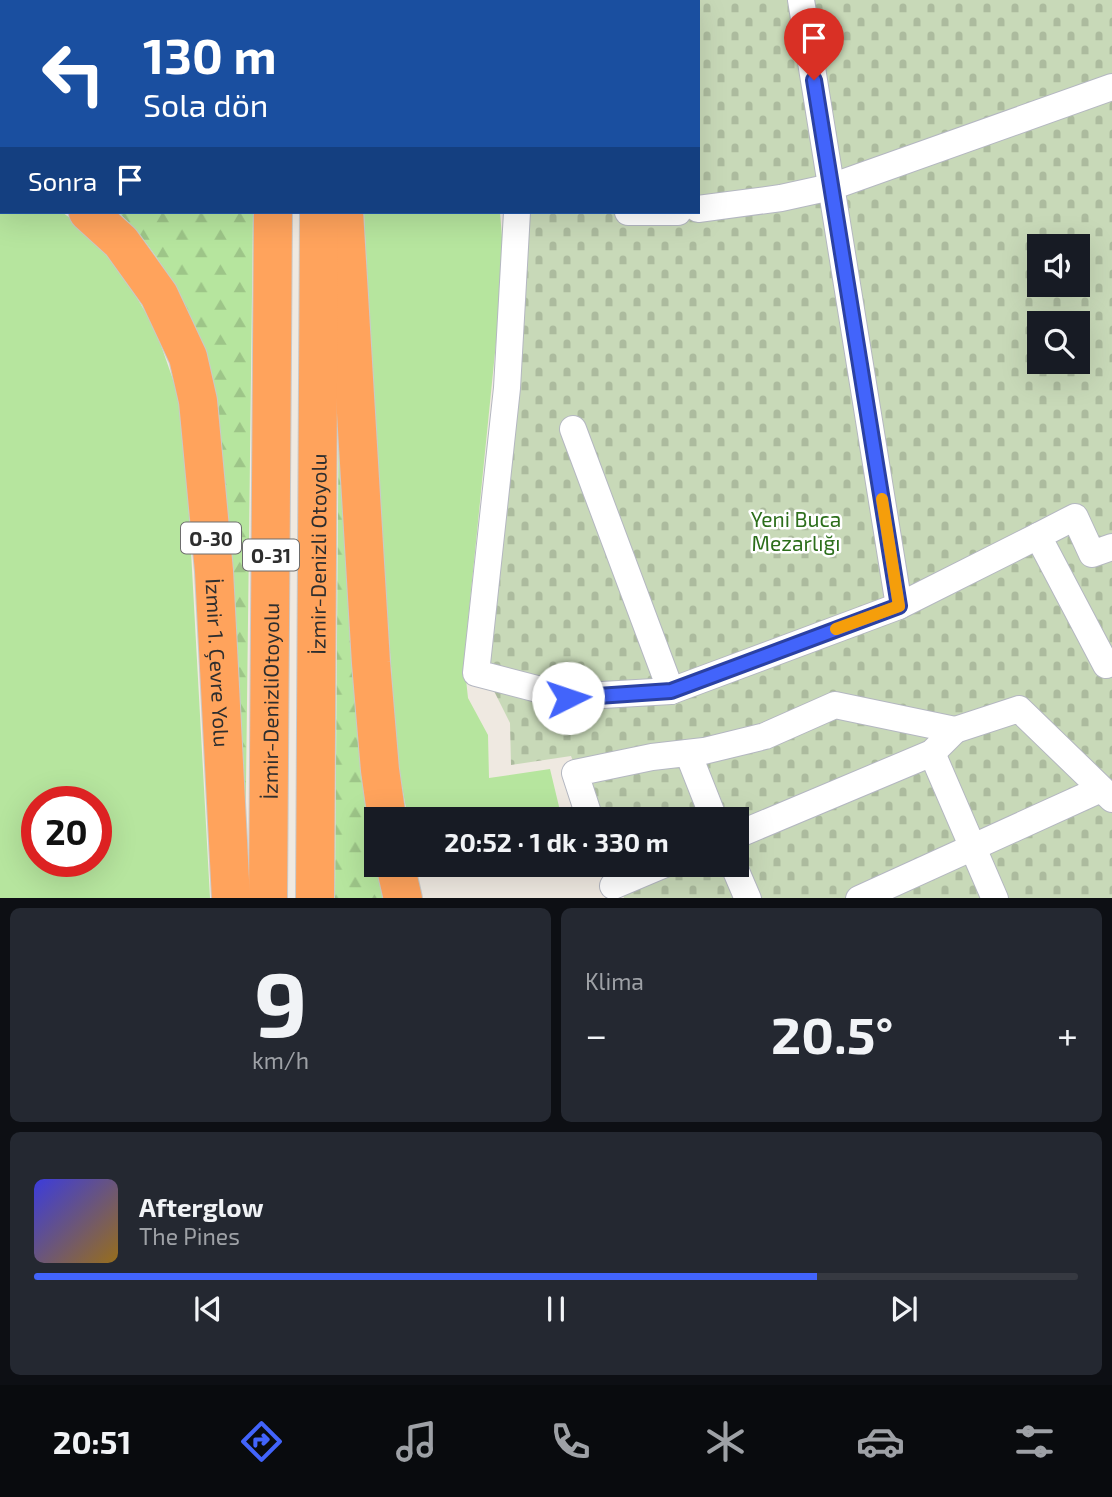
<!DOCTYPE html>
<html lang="tr">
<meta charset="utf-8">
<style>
:root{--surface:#171b24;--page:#242831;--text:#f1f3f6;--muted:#9ea1a6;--line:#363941;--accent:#4264fb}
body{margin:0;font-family:"Exo 2",sans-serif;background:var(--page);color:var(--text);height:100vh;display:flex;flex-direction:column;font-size:26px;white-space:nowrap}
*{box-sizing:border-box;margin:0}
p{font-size:23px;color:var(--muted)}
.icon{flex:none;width:38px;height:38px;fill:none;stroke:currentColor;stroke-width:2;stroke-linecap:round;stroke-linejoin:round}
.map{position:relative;height:898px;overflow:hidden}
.side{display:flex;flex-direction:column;gap:10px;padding:10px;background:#0d0f14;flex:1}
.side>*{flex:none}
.top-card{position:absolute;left:0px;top:0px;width:700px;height:214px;box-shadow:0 7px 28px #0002;background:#1a4fa0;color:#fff;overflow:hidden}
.fabs{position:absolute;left:1027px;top:234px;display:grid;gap:14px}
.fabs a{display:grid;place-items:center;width:63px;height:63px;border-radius:0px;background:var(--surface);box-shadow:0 7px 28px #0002;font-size:35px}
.speed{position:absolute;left:21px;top:786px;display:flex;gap:14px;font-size:35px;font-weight:700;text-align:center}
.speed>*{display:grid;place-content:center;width:91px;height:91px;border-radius:50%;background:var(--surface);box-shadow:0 7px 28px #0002;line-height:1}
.speed .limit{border:10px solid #d22;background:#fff;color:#111}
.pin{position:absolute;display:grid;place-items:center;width:60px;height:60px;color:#fff;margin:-72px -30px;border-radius:50% 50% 50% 0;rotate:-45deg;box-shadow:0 0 7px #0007}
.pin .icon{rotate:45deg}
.me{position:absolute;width:77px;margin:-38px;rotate:86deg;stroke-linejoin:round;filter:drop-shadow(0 0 5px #0008)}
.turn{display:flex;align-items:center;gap:24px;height:147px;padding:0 28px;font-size:32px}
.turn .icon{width:91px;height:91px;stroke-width:2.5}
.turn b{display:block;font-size:49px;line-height:60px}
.then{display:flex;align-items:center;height:66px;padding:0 28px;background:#0003;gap:14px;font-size:26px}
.big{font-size:52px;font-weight:700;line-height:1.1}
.side .card{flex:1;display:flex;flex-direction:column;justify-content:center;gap:10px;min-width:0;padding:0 24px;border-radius:10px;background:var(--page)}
.side .dial{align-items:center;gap:0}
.dial b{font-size:91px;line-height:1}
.song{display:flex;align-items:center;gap:21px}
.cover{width:84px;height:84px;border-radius:10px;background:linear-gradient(135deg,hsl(240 70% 55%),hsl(40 70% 35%))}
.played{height:7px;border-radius:4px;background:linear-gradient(90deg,var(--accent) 75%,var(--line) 75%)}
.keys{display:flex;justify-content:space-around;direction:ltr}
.heat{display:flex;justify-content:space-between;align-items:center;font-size:38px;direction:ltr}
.side .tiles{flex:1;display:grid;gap:10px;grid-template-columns:1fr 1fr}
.card:last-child{grid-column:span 2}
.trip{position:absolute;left:364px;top:807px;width:385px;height:70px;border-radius:0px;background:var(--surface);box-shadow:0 7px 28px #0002;font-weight:700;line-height:70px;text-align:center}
.tabs{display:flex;height:112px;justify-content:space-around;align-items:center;background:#090b0e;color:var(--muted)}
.tabs .icon{width:49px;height:49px}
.tabs .on{color:var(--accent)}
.tabs b{font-size:32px;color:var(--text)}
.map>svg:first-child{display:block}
.grass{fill:#b6e59e;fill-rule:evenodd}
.forest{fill:url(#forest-firs)}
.cemetery{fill:url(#cemetery-stones);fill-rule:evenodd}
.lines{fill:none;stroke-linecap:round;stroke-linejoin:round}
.minor-casing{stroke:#b4b7c1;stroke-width:28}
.highway-casing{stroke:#c9c9c9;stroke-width:40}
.minor{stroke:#fff;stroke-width:26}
.highway{stroke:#ffa35c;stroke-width:38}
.route-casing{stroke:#2b41a3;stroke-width:18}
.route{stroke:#4264fb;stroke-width:12}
.slow{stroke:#f59e0b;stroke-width:12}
.labels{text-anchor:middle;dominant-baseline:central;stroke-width:5;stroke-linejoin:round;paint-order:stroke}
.shield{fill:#fff;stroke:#6d6d6d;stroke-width:2}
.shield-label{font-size:19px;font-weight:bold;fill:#2e2e2e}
.park-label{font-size:21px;fill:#2c6e1b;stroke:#fff}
.street-label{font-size:21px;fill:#2e2e2e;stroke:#fff}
</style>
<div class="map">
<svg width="1112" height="899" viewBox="0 0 1112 899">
<defs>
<pattern id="forest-firs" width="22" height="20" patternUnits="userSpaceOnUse" patternTransform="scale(1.75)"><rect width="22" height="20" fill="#b6e59e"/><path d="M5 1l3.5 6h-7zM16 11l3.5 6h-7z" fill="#9dc588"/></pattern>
<pattern id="cemetery-stones" width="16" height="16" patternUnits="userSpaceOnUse" patternTransform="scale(1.75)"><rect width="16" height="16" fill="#c8d9b8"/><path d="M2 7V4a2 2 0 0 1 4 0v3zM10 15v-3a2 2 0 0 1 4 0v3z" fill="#acbb9e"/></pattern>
</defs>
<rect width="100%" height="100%" fill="#efe9e1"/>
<g class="grass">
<path d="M 0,169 L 2,212 L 62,212 L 79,225 L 111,260 L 134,293 L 155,328 L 178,394 L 187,478 L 210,898 L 0,898 ZM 37,802 L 96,802 L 96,861 L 37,861 Z"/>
<path d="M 364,212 L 500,212 L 504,263 L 464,661 L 468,698 L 488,735 L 489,778 L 550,769 L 562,819 L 408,819 L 398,765 L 375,441 Z"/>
</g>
<g class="forest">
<path d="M 0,0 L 256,0 L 2,2 L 2,129 Z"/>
<path d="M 118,212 L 253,212 L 245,868 L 194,325 C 173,283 153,244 118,212 Z"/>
<path d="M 339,382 L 364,771 L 376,846 L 376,864 L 380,865 L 389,898 L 335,899 Z"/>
</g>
<path class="cemetery" d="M 509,0 L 1112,0 L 1112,898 L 624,898 L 612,865 L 737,864 L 737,819 L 595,819 L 571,756 L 511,765 L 510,723 L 491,685 L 487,649 L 523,212 L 698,212 L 698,2 L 509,2 ZM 1040,247 L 1078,247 L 1078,285 L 1040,285 ZM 1040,324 L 1078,324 L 1078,362 L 1040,362 Z"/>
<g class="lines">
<defs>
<g id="minor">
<path d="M 615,0 L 615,2"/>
<path d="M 801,0 L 899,606"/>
<path d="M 505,2 L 506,0"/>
<path d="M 698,209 L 781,198 L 831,187 L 1112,87"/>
<path d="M 517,212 L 507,388 L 476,673 L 568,697 L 671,691"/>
<path d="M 628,212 L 678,212"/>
<path d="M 573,429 L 671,691 L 899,606 L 1038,536"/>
<path d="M 1112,547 L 1092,554 L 1075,517 L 1038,536 L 1106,665 L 1112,662"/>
<path d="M 688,753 L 714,819"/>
<path d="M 932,753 L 995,899"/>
<path d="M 590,819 L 575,773 L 652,757 L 704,751 L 765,736 L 835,705 L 955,730 L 1019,709 L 1112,799"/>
<path d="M 737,835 L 932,753 L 955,730"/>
<path d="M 733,864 L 748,899"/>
<path d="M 613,886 L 665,864"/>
<path d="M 859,899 L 1101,789"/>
</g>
<g id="highway">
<path d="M 339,0 L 339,2"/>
<path d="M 275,2 L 275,0"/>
<path d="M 0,151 L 2,152"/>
<path id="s1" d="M 88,212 L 121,242 L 159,295 L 188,357 L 198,401 L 214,571 L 231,899"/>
<path d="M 344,212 L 371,663 L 380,770 L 387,819"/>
<path d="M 395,864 L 403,899"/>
<path id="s2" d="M 268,899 L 273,212"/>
<path id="s3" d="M 315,899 L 319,212"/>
</g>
</defs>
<use href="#minor" class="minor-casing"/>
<use href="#highway" class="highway-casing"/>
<use href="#minor" class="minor"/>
<use href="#highway" class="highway"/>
</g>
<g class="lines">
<defs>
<path id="route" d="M 568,698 L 671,691 L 899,606 L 814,80"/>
</defs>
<use href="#route" class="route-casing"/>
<use href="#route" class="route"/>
<path class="slow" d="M 836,629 L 899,606 L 882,499"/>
</g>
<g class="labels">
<g class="shield">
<rect x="181" y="522.5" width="60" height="31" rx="5"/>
<rect x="243" y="539.5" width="56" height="31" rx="5"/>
</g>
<g class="shield-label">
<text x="211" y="538">O-30</text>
<text x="271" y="555">O-31</text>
</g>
<g class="park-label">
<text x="796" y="518">Yeni Buca<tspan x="796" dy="24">Mezarlığı</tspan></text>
</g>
<g class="street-label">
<text stroke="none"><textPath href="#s3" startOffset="345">İzmir-Denizli Otoyolu</textPath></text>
<text stroke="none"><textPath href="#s1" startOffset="486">İzmir 1. Çevre Yolu</textPath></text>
<text stroke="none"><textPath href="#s2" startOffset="198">İzmir-DenizliOtoyolu</textPath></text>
</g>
</g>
</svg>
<div class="fabs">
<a><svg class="icon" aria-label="sound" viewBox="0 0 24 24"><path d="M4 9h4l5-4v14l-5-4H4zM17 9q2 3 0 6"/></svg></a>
<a><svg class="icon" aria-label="search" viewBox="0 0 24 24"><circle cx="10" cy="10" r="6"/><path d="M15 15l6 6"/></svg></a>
</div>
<div class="speed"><div class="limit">20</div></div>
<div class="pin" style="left:814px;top:80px;background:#d93025"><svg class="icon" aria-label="arrive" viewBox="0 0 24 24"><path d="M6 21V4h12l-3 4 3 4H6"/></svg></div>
<svg class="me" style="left:568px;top:698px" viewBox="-20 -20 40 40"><circle r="19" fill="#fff"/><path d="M0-13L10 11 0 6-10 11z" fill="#4264fb"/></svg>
<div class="trip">20:52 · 1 dk · 330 m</div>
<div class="top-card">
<div class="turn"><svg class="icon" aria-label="left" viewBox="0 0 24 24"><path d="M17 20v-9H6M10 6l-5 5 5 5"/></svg><div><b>130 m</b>Sola dön</div></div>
<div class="then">Sonra<svg class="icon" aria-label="arrive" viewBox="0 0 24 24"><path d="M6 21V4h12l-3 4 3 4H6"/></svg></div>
</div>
</div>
<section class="side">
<div class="tiles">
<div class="card dial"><b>9</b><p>km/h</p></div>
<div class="card"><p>Klima</p>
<div class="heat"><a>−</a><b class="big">20.5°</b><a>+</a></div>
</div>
<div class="card">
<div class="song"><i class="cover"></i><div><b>Afterglow</b><p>The Pines</p></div></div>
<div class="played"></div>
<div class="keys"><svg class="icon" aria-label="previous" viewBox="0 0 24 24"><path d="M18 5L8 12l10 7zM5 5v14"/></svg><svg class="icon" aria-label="pause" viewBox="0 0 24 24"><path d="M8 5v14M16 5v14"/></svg><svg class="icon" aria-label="next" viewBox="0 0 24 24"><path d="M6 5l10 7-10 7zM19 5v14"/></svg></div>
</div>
</div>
</section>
<nav class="tabs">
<b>20:51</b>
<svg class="icon on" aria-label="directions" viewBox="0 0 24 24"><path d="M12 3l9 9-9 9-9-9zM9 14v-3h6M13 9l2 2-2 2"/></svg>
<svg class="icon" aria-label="music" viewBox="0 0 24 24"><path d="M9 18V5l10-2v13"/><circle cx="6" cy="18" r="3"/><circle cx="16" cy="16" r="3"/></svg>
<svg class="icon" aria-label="phone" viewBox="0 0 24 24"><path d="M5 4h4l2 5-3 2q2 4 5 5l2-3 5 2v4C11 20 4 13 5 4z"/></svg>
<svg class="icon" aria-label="climate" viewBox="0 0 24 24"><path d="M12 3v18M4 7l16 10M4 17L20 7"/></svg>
<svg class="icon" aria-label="car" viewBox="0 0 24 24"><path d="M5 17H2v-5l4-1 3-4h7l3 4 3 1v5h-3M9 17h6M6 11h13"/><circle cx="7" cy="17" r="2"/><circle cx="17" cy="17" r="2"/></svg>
<svg class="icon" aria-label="filters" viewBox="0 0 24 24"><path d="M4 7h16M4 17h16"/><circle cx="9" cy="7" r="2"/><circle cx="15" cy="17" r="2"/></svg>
</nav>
